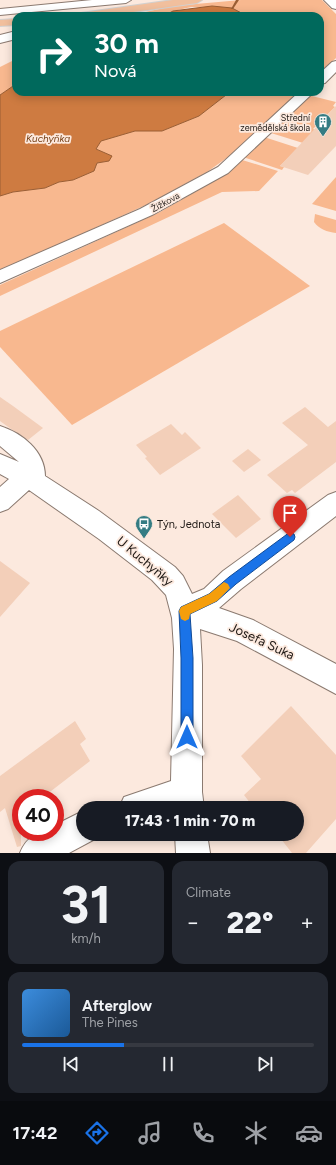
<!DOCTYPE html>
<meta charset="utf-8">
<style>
:root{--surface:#171b24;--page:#242831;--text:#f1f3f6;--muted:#9ea1a6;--line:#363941;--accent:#1a73e8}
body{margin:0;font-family:Figtree,sans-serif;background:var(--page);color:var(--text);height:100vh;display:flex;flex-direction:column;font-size:15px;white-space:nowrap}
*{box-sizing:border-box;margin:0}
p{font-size:13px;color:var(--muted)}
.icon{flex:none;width:22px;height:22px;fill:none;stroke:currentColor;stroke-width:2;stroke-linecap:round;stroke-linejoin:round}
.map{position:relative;height:853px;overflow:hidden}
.drawer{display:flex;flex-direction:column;gap:8px;padding:8px;background:#0d0f14;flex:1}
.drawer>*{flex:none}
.hud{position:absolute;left:12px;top:12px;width:312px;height:84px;border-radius:12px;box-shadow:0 2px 10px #0003;background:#00695c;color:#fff;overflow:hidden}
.speed{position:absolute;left:12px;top:789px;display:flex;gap:8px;font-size:20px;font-weight:700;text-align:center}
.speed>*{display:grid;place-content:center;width:52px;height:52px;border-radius:50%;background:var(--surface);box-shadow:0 2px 10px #0003;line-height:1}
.speed .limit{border:6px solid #d22;background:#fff;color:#111}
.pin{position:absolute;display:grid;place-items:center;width:34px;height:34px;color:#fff;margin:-41px -17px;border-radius:50% 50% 50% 0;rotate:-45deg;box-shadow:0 0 4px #0007}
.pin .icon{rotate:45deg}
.me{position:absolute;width:44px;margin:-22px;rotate:0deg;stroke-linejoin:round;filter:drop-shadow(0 0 3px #0008)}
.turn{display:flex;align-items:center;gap:14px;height:84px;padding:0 16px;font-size:18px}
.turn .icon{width:52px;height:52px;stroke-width:2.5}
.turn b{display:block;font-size:28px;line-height:34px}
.big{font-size:30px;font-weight:800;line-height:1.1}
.drawer .tile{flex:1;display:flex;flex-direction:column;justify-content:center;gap:6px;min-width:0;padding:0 14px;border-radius:12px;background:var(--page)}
.drawer .dial{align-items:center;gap:0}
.dial b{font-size:52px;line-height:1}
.song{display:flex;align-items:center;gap:12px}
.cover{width:48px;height:48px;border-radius:6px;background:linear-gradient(135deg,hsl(210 70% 55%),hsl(210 70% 35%))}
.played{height:4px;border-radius:2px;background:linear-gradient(90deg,var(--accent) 35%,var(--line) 35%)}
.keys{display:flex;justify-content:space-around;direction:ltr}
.heat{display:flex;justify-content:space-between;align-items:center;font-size:22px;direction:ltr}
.drawer .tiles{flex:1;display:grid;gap:8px;grid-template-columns:1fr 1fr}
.tile:last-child{grid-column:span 2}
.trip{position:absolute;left:76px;top:801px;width:228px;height:40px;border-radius:20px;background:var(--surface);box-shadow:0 2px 10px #0003;font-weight:800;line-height:40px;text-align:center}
.dock{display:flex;height:64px;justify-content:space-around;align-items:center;background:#090b0e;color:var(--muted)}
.dock .icon{width:28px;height:28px}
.dock .selected{color:var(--accent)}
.dock b{font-size:18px;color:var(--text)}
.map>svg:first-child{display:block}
.green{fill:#f8b88f}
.water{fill:#ce7b41;stroke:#9a5e34}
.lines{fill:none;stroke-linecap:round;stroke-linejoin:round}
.stream{fill:#9a5e34;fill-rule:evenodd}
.building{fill:#f3cfb9}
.minor-casing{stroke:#8b7a70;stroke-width:2}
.major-casing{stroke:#d2d1d0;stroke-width:2}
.minor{fill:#fff;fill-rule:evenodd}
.major{fill:#f1bf9d;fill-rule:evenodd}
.route{fill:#1a73e8;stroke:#114b97}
.slow{fill:#f59e0b}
.labels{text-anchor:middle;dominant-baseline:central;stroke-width:3.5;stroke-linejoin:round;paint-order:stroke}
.far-poi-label{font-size:9px;fill:#1f1915;stroke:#fce9de;text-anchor:end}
.far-street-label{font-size:9px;fill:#1f1915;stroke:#fce9de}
.far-water-label{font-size:10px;font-style:italic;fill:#753e13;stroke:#fce9de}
.poi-label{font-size:11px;fill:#1f1915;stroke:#fce9de;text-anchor:start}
.near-street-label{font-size:13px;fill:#1f1915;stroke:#fce9de}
</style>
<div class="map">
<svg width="336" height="853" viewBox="0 0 336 853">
<rect width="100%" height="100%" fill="#fce9de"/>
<g class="green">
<path d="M 241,0 L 322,0 L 336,14 L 336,58 L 320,73 L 320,16 L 247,16 L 232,8 L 191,7 L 173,11 L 164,16 L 127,16 L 173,6 Z"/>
<path d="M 16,59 L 16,84 L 0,95 L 0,67 Z"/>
<path d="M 226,92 L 299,92 L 228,157 L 207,172 L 148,204 L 0,271 L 0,196 L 13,192 L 45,188 L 59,182 L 73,180 L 94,171 L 97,163 L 109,161 L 111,156 L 96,149 L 100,141 L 135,131 L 162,131 L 199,116 L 226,95 Z"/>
<path d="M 308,95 L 336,102 L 333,106 L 335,107 L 313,129 L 316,130 L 303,143 L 271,133 L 269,131 Z"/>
<path d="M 264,137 L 298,148 L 280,166 L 284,167 L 282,170 L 246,158 L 243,155 Z"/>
<path d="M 239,159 L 278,171 L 259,191 L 222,192 L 0,296 L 0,285 L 160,212 L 216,180 L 213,178 Z"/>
<path d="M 336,177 L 336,211 L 312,204 Z"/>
<path d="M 315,214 L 336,220 L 336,233 C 327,232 319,229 314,222 Z"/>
<path d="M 224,223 L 310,286 L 72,425 L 0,347 L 0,331 Z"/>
</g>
<g class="water">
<path d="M 212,6 L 232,8 L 247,16 L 164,16 L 173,11 Z"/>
<path d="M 16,84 L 16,92 L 226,92 L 226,95 L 199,116 L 162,131 L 135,131 L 101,141 L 96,149 L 112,156 L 109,161 L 97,163 L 94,171 L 73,180 L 59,182 L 45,188 L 13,192 L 0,196 L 0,95 Z"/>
</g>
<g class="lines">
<path class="stream" d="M 236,0 L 239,0 L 233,9 L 231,9 Z"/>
</g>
<g class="building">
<path d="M 336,106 L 336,146 L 308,175 L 280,166 Z"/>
<path d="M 0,397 L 13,406 L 43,428 L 28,440 L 11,429 L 0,421 Z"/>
<path d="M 305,407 L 328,427 L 336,421 L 336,462 L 295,493 L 292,490 L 287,493 L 267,475 L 308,445 L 282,423 Z"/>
<path d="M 171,424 L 182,435 L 185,432 L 201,448 L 160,475 L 145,458 L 147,457 L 136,445 Z"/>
<path d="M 248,449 L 261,460 L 244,472 L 232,461 Z"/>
<path d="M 238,495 L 261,519 L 236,538 L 212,514 Z"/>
<path d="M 0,561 L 30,583 L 0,617 Z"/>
<path d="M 291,706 L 336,755 L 336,819 L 306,853 L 292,853 L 277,834 L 297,834 L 297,808 L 254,808 L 244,795 L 261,779 L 241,756 Z"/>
<path d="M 75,721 L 86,739 L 80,744 L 90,761 L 42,798 L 21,798 L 21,846 L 17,847 L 5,808 L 0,812 L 0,776 Z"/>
</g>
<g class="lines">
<defs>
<g id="minor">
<path d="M 92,0 L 131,0 L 126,3 L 0,15 L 0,9 Z"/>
<path d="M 324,0 L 336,0 L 336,9 L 332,8 Z"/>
<path d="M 16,31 L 16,39 L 0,43 L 0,35 Z"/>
<path d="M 336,61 L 336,72 L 325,83 L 320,84 L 320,73 L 332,62 Z"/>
<path d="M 299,92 L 314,92 L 228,173 L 152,215 L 0,283 L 0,270 L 140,209 L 218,167 Z"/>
<path d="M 0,426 C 22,433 45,451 45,476 L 99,511 L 175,567 L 183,576 L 192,594 L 204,589 L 223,571 L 328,495 L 336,492 L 336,516 L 241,589 L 219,608 L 253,620 L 336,664 L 336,694 L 237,641 L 200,629 L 202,665 L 202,792 L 204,808 L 119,808 L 124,797 L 171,781 L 174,649 L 172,618 L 166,595 L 152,580 L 99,539 L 29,490 L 8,509 L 0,512 L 0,487 L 9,479 L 0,474 L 0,454 L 19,462 L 0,446 Z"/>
<path d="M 83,811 L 83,834 L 96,834 L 95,839 L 69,853 L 20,853 C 27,836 37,832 55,832 L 55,825 Z"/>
<path d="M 175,834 L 207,834 L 210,853 L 176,853 Z"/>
</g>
<g id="major">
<path d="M 173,0 L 202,0 L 197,3 L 105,16 L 75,16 L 81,13 Z"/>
<path d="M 16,19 L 16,25 L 0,26 L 0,20 Z"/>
</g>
</defs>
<use href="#minor" class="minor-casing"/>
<use href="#major" class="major-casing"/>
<use href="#minor" class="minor"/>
<use href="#major" class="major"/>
</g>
<path class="route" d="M 290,532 L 294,534 L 295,537 L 294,540 L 236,584 L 217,601 L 190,614 L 193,658 L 193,737 L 191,741 L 187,743 L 182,741 L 181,737 L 181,658 L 179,611 L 181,607 L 209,594 L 229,577 Z"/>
<path class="slow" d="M 224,582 L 228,584 L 230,588 L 217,601 L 190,614 L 189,619 L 185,621 L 181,619 L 179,611 L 181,607 L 209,594 Z"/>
<defs>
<symbol id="building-pin" viewBox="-11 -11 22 30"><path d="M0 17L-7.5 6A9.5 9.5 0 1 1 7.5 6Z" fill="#347c83" stroke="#fce9de"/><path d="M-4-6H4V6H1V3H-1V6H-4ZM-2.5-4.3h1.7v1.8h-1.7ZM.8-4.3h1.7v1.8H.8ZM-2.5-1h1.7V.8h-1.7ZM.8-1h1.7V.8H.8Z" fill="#fff"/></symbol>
<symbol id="bus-pin" viewBox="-11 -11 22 30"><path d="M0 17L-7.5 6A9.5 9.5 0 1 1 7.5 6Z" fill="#347c83" stroke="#fce9de"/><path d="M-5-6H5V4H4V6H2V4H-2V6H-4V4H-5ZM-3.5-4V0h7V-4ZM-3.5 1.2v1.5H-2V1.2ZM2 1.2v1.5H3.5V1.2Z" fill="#fff"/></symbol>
</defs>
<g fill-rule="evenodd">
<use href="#building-pin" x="313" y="112" width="20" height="27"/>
<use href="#bus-pin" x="134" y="514" width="20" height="27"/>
</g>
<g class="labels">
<g class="far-poi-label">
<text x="310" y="117">Střední<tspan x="310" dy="10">zemědělská škola</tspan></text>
</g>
<g class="far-street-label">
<text transform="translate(165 202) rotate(-29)">Žižkova</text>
</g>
<g class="far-water-label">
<text x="48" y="138">Kuchyňka</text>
</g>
<g class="poi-label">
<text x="157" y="524">Týn, Jednota</text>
</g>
<g class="near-street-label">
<text transform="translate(145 561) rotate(40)">U Kuchyňky</text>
<text transform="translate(262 641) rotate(25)">Josefa Suka</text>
</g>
</g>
</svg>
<div class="speed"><div class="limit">40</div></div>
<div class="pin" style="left:290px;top:537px;background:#d93025"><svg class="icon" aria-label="arrive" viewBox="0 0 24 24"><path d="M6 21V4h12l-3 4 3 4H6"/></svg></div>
<svg class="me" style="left:187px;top:737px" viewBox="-20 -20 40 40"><path d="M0-17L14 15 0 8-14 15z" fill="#1a73e8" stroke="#fff" stroke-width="4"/></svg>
<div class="trip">17:43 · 1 min · 70 m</div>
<div class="hud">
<div class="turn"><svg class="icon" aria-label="right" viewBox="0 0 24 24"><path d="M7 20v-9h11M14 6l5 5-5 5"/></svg><div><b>30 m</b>Nová</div></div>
</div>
</div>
<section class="drawer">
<div class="tiles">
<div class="tile dial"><b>31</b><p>km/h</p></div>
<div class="tile"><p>Climate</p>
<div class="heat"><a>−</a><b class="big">22°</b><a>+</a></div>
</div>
<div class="tile">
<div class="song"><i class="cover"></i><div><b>Afterglow</b><p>The Pines</p></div></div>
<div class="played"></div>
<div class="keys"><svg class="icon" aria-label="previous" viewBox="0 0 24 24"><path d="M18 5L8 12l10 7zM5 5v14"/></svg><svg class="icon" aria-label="pause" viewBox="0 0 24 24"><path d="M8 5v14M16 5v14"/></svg><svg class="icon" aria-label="next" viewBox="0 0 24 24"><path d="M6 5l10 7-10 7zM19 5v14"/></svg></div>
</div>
</div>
</section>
<nav class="dock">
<b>17:42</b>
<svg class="icon selected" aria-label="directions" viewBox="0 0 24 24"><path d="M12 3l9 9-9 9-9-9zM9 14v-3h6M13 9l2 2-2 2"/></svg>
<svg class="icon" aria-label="music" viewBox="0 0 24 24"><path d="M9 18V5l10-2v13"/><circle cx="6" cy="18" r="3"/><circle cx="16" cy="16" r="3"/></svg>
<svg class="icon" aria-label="phone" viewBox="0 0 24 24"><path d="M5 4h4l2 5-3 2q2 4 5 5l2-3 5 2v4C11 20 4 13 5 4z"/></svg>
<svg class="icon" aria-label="climate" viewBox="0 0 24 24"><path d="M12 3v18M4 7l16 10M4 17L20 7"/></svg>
<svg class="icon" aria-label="car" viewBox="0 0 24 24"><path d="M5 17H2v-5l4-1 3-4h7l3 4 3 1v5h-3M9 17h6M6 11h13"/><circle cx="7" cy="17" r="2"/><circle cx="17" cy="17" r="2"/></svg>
</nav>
